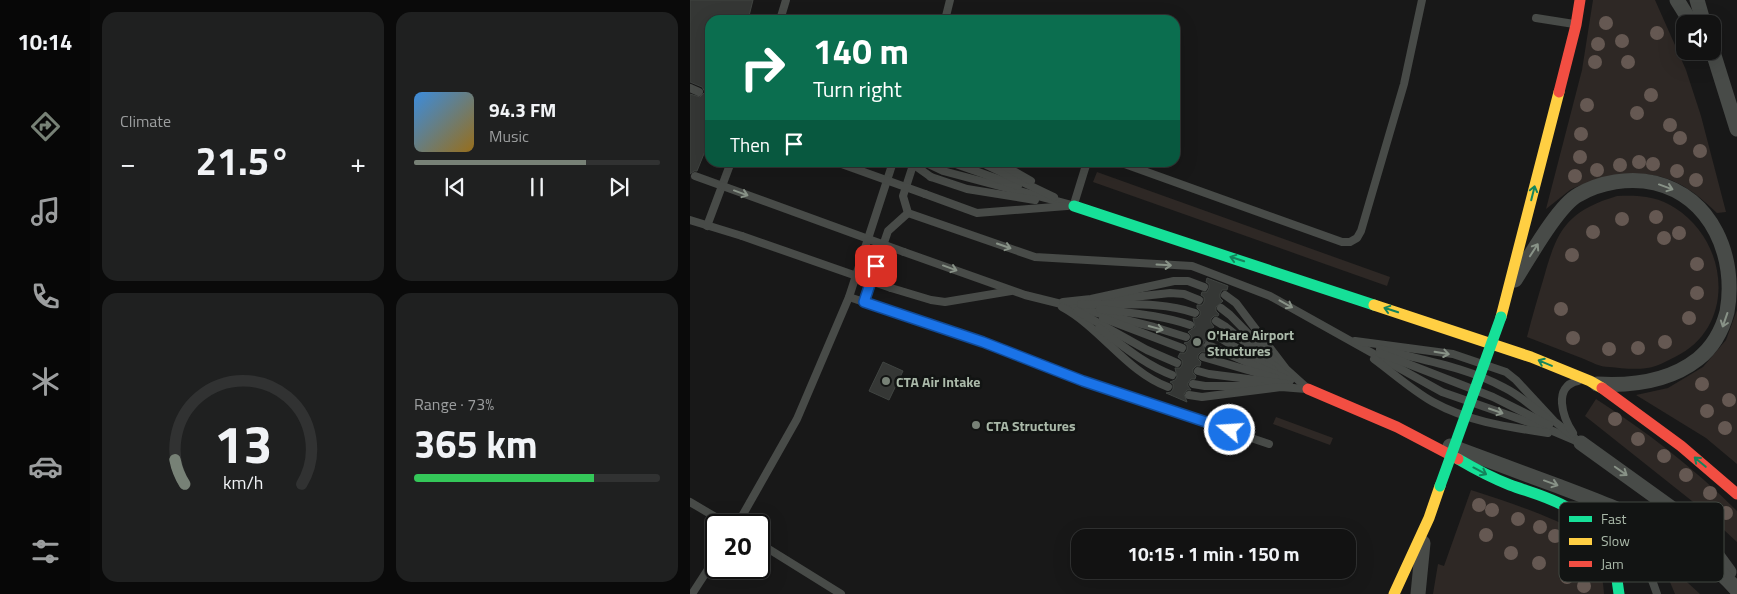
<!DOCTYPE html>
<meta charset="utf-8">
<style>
:root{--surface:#121212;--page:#1f2020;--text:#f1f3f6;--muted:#9c9e9f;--line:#313232;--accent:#778176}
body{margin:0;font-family:"Titillium Web",sans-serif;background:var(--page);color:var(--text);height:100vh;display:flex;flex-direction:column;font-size:19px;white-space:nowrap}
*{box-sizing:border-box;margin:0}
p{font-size:16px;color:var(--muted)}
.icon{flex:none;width:28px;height:28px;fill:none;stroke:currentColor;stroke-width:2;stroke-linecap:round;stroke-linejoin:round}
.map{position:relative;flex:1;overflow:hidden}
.side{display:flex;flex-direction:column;gap:12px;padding:12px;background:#0a0a0a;width:600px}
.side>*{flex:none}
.hud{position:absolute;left:15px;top:15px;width:475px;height:152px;border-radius:15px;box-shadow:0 5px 20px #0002,0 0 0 1px var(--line);background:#0b6e4f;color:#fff;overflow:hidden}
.buttons{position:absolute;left:986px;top:15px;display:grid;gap:10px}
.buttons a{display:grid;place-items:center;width:45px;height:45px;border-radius:10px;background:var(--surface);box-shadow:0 5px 20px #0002,0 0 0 1px var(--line);font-size:25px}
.speed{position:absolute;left:15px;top:514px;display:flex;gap:10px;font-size:25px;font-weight:700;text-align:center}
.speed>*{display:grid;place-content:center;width:65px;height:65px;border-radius:50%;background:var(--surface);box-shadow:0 5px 20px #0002,0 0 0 1px var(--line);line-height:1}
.speed .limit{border:2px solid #111;border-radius:8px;background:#fff;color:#111}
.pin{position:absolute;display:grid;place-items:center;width:42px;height:42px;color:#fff;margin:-21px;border-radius:10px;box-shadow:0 2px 8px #0006}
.me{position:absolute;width:55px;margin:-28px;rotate:288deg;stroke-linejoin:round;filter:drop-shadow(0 0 4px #0008)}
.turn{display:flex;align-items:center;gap:18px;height:105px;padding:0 25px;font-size:22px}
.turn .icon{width:65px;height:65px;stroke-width:2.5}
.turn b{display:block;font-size:35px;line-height:42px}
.then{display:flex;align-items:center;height:48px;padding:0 25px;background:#0003;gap:10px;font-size:19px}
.big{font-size:38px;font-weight:700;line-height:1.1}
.side .tile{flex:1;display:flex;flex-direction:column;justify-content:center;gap:8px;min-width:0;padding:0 18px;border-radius:15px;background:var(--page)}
.side .dial{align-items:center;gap:0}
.dial svg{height:130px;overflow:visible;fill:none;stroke:var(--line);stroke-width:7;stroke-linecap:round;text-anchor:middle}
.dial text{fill:var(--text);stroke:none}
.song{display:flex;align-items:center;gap:15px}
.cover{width:60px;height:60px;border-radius:8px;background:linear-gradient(135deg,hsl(210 70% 55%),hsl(40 70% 35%))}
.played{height:5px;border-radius:2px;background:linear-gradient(90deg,var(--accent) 70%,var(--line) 70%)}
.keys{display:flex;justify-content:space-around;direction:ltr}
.heat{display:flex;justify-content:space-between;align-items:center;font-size:28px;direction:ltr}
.charge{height:8px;border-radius:4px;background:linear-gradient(90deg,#34c759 73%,var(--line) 0)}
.side .tiles{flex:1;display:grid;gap:12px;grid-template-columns:repeat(2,1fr)}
.trip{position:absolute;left:381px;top:529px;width:285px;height:50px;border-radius:15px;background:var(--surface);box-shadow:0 5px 20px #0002,0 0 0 1px var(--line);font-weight:700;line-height:50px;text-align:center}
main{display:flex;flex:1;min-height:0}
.tabs{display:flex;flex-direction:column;width:90px;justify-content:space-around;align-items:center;background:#070707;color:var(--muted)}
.tabs .icon{width:35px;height:35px}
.tabs .selected{color:var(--accent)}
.tabs b{font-size:22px;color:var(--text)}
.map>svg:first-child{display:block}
.green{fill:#2e2825}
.building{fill:#353735;stroke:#404441}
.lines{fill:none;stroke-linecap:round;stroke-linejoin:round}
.lane{stroke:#484b48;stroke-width:8}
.street{stroke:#484b48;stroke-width:15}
.fast{stroke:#16e098;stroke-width:11}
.slow{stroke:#ffcf43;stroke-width:11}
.jam{stroke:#f24e42;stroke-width:11}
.lane-bridge{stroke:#484b48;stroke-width:8}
.fast-bridge{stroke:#16e098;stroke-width:11}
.tree{fill:#655852}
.oneway{stroke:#889287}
.oneway2{stroke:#14845c}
.route-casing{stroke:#114b97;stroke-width:12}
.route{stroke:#1a73e8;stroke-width:9}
.poi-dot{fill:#778176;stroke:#121413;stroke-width:2}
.labels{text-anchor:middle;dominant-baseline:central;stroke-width:5;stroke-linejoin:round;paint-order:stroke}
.poi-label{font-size:14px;font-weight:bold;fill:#aab9a9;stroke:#121413;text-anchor:start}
.key{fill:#121413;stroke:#404640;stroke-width:1}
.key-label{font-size:14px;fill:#aab9a9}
</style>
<main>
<nav class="tabs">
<b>10:14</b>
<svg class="icon selected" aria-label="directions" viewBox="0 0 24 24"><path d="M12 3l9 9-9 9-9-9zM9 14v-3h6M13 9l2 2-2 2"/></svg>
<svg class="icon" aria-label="music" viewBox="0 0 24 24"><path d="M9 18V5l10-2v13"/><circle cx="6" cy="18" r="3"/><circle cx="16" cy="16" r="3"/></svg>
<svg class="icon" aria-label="phone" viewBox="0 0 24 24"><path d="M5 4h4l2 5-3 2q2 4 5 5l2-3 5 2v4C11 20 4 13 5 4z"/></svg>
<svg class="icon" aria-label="climate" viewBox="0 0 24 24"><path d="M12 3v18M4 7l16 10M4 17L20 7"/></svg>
<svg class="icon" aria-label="car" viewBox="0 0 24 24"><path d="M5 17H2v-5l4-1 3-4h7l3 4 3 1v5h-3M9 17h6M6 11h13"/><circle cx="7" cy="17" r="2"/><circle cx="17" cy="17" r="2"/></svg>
<svg class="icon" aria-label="filters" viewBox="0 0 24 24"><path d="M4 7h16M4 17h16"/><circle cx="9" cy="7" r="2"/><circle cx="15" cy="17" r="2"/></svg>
</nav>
<section class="side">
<div class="tiles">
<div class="tile"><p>Climate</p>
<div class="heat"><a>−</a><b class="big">21.5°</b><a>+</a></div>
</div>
<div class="tile">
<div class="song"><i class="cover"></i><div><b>94.3 FM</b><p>Music</p></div></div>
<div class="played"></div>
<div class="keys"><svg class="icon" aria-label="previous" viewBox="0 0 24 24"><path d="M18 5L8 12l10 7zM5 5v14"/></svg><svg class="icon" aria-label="pause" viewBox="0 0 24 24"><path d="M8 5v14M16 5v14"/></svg><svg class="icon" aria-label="next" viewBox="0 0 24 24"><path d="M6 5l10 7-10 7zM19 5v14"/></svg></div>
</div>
<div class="tile dial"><svg viewBox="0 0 100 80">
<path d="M14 69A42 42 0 1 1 86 69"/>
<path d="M14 69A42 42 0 0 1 8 54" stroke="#778176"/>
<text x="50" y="56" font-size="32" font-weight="700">13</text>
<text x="50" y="72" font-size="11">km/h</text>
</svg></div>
<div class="tile"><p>Range · 73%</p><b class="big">365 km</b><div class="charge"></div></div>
</div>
</section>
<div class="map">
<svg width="1047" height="594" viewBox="0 0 1047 594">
<rect width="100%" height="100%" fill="#181818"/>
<g class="green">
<path d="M 903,0 L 965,0 L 996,70 L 1011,116 L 1036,212 L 1027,213 C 990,177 964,167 913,179 C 902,182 890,184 880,190 C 872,196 864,203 856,209 L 892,70 Z"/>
<path d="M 407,172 L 700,277 L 697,286 L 403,182 Z"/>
<path d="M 927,196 C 947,195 968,196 985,208 C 1039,242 1047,327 985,357 C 977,361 966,367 957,368 C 945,370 930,368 919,367 C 910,367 901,362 894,359 C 875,352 856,344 837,337 C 842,317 848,297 854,277 C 867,230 877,211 927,196 Z"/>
<path d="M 1047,310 L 1047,464 L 1016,438 L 946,395 L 978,388 L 1013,367 L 1036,340 Z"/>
<path d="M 906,399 C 956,431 1005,469 1047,511 L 1047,542 L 1007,505 L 895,416 Z"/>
<path d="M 586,417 L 643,438 L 640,445 L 583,424 Z"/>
<path d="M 781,490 C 809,499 837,508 864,520 C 870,523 879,525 885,530 C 904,546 913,569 914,594 L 743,594 L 748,564 L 754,566 Z"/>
<path d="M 974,561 L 1010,594 L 985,594 L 972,563 Z"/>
</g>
<g class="building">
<path d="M 0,0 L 63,0 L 58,20 L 20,20 L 20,139 L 7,171 L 4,171 L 0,174 L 0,94 L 10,97 L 15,92 L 12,87 L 0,82 Z"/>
<path d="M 517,278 L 538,286 L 537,290 L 532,290 L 530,294 L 530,298 L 533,301 L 526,307 L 526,311 L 529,314 L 528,316 L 524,316 L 521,319 L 521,323 L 524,327 L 517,331 L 517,335 L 520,338 L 513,343 L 515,352 L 511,352 L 508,355 L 508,359 L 511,362 L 510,366 L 506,366 L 503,369 L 503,373 L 506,376 L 505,379 L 501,379 L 498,383 L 498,386 L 501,390 L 497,390 L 494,394 L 497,402 L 476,393 L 481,392 L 483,389 L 483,384 L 480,382 L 485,380 L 487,377 L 485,368 L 490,368 L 492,365 L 492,360 L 488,357 L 490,353 L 495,353 L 497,350 L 497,345 L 494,343 L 498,342 L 501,339 L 501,335 L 498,332 L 505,327 L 503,318 L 507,318 L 510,315 L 510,311 L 507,308 L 507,305 L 512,305 L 514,302 L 514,297 L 511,295 L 512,292 L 517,292 L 519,288 L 519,284 L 516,282 Z"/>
<path d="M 193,362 L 213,371 L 199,400 L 179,391 Z"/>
</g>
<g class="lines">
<g class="lane">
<path d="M 846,18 L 884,24"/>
<path d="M 90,20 L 96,0"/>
<path d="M 255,20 L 260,0"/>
<path d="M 0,88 L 9,92"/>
<path d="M 234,162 L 253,171 L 382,205"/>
<path d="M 260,162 L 328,186"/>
<path d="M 290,162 L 364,197"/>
<path d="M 308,162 L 341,181"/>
<path d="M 429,162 L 652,242 L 660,242 L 667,238 L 671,231 L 714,84 L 732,0"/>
<path d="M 241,177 L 277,189 L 345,200"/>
<path d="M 235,194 L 287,213 L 377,206"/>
<path d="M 384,204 L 397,162"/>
<path d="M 218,213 L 345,257 L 502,266 L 580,296 L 752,392 L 858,429 L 891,443"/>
<path d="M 218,213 L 213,196 L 224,162"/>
<path d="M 0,220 L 52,236"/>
<path d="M 17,226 L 41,162"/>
<path d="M 214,252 L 335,295 L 464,327 L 496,337"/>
<path d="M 201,288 L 241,300 L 255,302 L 321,291"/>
<path d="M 535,295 L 546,303 L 596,369 L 617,388"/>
<path d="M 159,297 L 293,342 L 393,381 L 579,444"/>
<path d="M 416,300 L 480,293 L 494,294 L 509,300"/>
<path d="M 174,301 L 198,231 L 218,213"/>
<path d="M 373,302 L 401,299 L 484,281 L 498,281 L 514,287"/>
<path d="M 391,304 C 428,306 469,300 505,313"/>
<path d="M 372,307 C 411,328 437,372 478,387"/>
<path d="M 531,308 L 540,315 L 584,360"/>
<path d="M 410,309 C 441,313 471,315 500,325"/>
<path d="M 387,311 L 457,350 L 487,363"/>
<path d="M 413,318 L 492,348"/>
<path d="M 526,321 L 536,327 L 597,376"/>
<path d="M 409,328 C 432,345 455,365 482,375"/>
<path d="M 522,333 L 583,370"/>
<path d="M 665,341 L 763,354 L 816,372 L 826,380 L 864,421 L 884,437"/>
<path d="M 518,345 L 600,381"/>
<path d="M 690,349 C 731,360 777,367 815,388 C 831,396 845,409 859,420"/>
<path d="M 690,353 L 803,397 L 859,425"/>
<path d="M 513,357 L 585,378"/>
<path d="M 684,359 C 703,373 722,390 743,402 C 779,422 819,427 858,433"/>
<path d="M 508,371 L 519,374 L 597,384"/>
<path d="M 503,384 L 515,386 L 571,386"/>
<path d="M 499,395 L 512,397 L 591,387 L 616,389"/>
<path d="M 883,433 C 873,418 862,386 888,381"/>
<path d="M 0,502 L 39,525"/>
<path d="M 927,512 C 943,539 957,564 967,594"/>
<path d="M 47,525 L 107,419 L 159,297 L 203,162"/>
<path d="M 69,543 L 151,594"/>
<path d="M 2,594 L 26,557"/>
</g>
<g class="street">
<path d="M 987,0 L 1002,24"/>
<path d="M 1007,0 L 1014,24"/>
<path d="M 1022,49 L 1047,129"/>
<path d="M 825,280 C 839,258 868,206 888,195 C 910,182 940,177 965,183 C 1022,197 1047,257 1037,312 C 1032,331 1023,347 1008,359 C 980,381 941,386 907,384"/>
<path d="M 891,443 L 998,520 L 1020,546 L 1039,572"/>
<path d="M 760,446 C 796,459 832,473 868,486 C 934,511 999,535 1047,590"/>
<path d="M 728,594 L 733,543"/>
</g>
<g class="fast">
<path d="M 384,206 L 684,305"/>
<path d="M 768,459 C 785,469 802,478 820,485 C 839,492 860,497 878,508 C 908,525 926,560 929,594"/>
</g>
<g class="slow">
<path d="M 684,305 L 841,357 L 900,381 L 912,388"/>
<path d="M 811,317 L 869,92"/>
<path d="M 704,594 L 739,518 L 750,486"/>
</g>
<g class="jam">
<path d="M 869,92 L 886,25 L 890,0"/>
<path d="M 912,388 L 991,446 L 1047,494"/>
<path d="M 618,389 L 707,427 L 768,459"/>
</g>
<g class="lane-bridge">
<path d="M 146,162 L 235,194"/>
<path d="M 220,162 L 241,177"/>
<path d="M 5,176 L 214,252"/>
<path d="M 52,236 L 201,288"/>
</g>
<path class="fast-bridge" d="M 750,486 L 811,317"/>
</g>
<g class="tree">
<circle cx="916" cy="23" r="7"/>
<circle cx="967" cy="33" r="7"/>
<circle cx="932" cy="41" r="7"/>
<circle cx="908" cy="44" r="7"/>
<circle cx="905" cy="62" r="7"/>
<circle cx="938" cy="62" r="7"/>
<circle cx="961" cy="95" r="7"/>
<circle cx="897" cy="105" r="7"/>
<circle cx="947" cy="113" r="7"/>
<circle cx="980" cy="125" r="7"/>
<circle cx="891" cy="134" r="7"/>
<circle cx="990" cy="138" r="7"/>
<circle cx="1010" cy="151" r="7"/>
<circle cx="890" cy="157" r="7"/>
<circle cx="949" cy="162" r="7"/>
<circle cx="963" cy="164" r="7"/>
<circle cx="930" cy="165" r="7"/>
<circle cx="907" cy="170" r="7"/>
<circle cx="987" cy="171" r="7"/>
<circle cx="885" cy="176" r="7"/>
<circle cx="1006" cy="180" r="7"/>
<circle cx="966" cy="217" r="7"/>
<circle cx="932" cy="219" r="7"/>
<circle cx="903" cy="232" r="7"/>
<circle cx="989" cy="233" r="7"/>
<circle cx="974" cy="238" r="7"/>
<circle cx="882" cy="255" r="7"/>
<circle cx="1007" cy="264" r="7"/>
<circle cx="1007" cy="293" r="7"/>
<circle cx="871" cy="309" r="7"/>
<circle cx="999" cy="318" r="7"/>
<circle cx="883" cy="338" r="7"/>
<circle cx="975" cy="342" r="7"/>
<circle cx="948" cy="348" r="7"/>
<circle cx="919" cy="349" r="7"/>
<circle cx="1012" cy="384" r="7"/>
<circle cx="1039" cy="400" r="7"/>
<circle cx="1017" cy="411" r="7"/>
<circle cx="925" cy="419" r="7"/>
<circle cx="1035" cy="428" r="7"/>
<circle cx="948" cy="439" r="7"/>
<circle cx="974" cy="456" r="7"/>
<circle cx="996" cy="475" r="7"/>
<circle cx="1020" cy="493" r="7"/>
<circle cx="789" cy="505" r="7"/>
<circle cx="802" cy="510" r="7"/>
<circle cx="1036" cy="513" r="7"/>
<circle cx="828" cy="519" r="7"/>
<circle cx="850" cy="527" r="7"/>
<circle cx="796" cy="535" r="7"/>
<circle cx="865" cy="536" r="7"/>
<circle cx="821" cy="553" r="7"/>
<circle cx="849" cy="563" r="7"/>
<circle cx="877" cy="577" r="7"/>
<circle cx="894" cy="586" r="7"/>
</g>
<defs><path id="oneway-shaft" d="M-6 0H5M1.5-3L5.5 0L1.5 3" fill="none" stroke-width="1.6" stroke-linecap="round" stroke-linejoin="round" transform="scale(1.25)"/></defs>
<g class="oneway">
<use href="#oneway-shaft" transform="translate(976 187) rotate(20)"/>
<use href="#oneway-shaft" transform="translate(51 193) rotate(20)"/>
<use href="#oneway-shaft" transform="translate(314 246) rotate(19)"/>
<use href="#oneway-shaft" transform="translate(844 250) rotate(-57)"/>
<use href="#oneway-shaft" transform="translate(474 265) rotate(3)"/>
<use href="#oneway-shaft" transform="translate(260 268) rotate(20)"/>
<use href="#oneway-shaft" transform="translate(596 304) rotate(29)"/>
<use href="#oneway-shaft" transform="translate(1035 320) rotate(109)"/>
<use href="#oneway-shaft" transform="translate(466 328) rotate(15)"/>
<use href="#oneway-shaft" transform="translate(752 353) rotate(9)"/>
<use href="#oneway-shaft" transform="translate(806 411) rotate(19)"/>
<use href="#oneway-shaft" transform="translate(931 471) rotate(35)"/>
<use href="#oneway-shaft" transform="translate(861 483) rotate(20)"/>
</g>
<g class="oneway2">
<use href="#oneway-shaft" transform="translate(843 193) rotate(-76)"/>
<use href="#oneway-shaft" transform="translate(547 259) rotate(-162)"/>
<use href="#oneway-shaft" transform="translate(701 310) rotate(-162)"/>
<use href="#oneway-shaft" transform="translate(855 363) rotate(-157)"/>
<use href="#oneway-shaft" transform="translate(1010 462) rotate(-140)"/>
<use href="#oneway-shaft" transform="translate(790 471) rotate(28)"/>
</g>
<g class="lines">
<defs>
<path id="route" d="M 186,266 L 174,302 L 293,342 L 393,381 L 540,430"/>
</defs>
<use href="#route" class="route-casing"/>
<use href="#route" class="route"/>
</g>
<g class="poi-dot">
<circle cx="507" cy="342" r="5"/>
<circle cx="196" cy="381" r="5"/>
<circle cx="286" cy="425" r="5"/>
</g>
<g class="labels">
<g class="poi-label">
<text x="517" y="334">O'Hare Airport<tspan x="517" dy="16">Structures</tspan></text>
<text x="206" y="381">CTA Air Intake</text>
<text x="296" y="425">CTA Structures</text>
</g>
</g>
<rect x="869" y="502" width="165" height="80" rx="8" class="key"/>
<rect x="879" y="516" width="23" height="6" fill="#16e098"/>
<rect x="879" y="538" width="23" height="7" fill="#ffcf43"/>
<rect x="879" y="561" width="23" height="6" fill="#f24e42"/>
<g class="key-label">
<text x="911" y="524">Fast</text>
<text x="911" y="546">Slow</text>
<text x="911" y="569">Jam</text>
</g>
</svg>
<div class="buttons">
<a><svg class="icon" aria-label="sound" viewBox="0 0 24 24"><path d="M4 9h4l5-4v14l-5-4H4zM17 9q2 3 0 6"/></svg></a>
</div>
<div class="speed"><div class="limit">20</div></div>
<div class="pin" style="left:186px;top:266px;background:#d93025"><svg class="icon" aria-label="arrive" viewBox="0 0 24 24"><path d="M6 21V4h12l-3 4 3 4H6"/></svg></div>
<svg class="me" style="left:540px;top:430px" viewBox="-20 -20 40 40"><circle r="17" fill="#1a73e8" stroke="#fff" stroke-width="3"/><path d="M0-11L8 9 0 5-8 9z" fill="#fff"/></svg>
<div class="trip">10:15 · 1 min · 150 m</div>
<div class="hud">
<div class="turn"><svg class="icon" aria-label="right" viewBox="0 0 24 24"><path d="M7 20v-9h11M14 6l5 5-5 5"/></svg><div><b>140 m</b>Turn right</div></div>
<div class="then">Then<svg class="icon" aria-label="arrive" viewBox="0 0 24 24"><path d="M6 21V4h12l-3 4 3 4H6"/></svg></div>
</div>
</div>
</main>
